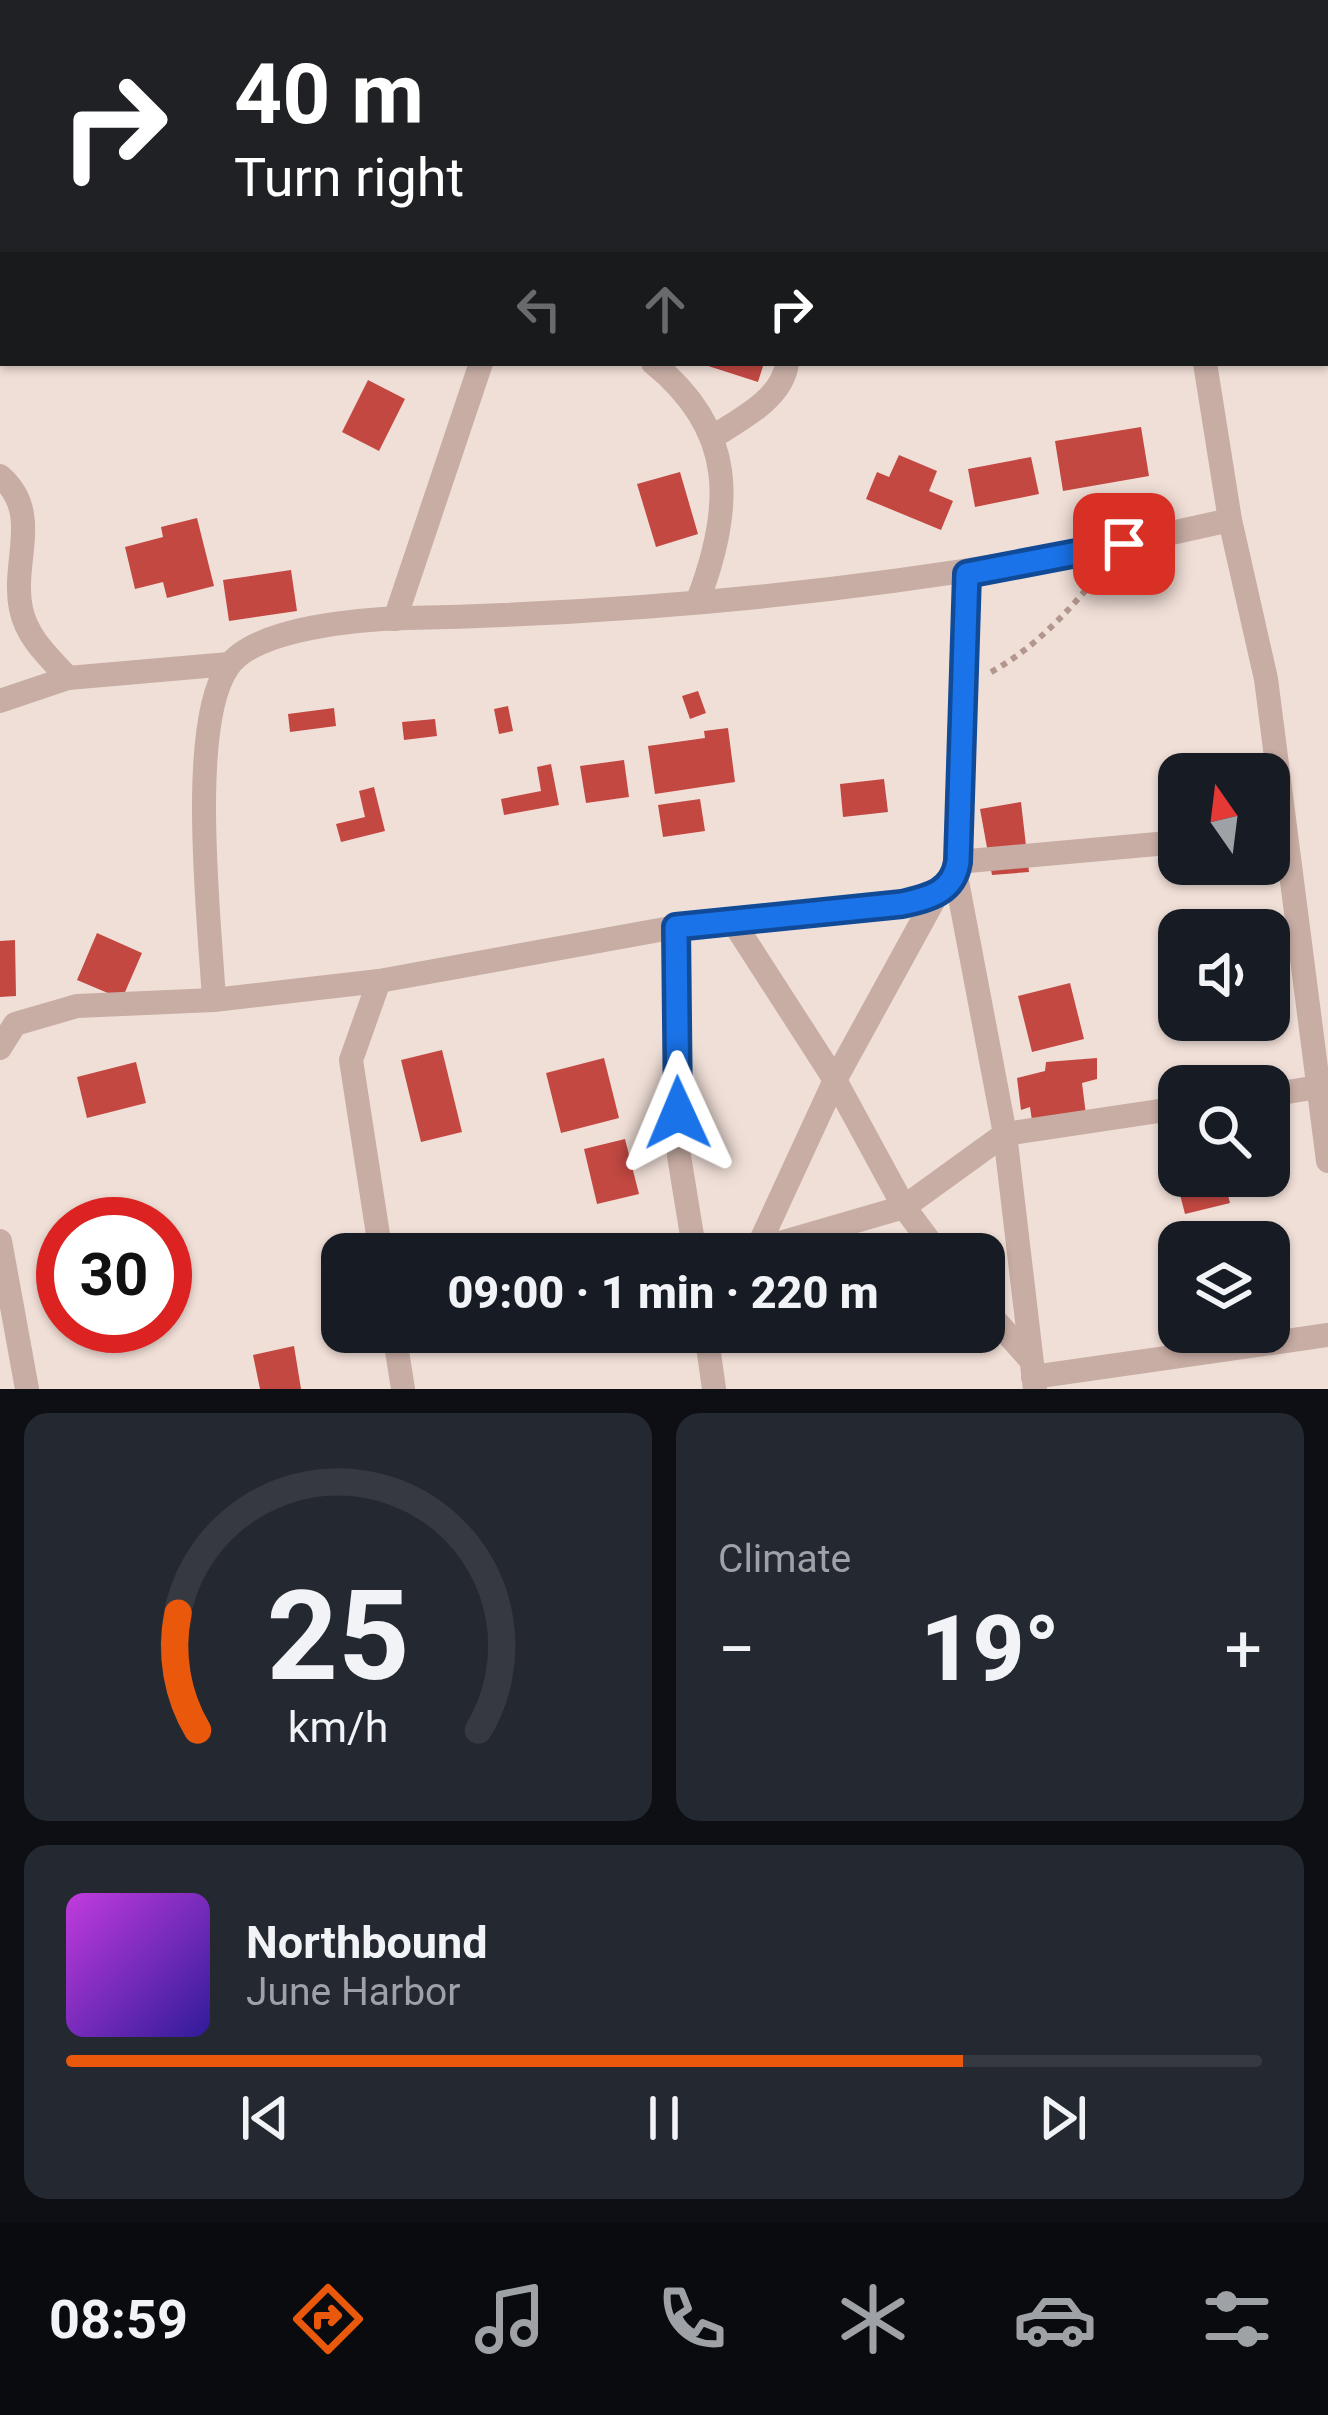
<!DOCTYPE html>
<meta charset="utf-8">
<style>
:root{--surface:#171b24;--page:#242831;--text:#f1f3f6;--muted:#9ea1a6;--line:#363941;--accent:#ea580c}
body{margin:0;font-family:Roboto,sans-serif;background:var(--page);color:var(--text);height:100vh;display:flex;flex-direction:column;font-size:45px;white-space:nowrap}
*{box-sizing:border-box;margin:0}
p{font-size:39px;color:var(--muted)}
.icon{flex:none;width:66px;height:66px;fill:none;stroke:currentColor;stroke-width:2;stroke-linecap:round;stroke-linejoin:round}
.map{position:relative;height:1389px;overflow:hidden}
.side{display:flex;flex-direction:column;gap:24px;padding:24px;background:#0d0f14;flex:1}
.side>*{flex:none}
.hud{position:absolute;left:0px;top:0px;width:1329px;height:366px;box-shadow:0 3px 9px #0004;background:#202124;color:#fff;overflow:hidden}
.needle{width:78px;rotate:346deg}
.fabs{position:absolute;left:1158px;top:753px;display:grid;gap:24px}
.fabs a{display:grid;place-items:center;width:132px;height:132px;border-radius:24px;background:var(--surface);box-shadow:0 3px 9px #0004;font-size:60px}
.speed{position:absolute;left:36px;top:1197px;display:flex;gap:24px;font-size:60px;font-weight:700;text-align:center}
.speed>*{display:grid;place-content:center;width:156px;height:156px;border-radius:50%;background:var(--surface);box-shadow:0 3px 9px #0004;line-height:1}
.speed .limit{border:18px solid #d22;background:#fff;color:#111}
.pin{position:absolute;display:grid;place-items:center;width:102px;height:102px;color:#fff;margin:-51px;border-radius:24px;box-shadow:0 6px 18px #0006}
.me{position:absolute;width:132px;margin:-66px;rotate:359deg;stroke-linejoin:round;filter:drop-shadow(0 0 9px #0008)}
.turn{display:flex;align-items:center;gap:42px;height:252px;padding:0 36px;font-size:54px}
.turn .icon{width:156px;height:156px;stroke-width:2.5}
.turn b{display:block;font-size:84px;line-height:102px}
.lanes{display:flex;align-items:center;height:114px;padding:0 36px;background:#0003;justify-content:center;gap:60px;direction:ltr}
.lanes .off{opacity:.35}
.big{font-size:90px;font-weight:800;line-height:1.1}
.side .card{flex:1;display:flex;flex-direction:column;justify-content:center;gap:18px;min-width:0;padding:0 42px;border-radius:24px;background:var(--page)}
.side .dial{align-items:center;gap:0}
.dial svg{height:312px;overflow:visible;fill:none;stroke:var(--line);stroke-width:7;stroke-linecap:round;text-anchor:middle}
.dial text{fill:var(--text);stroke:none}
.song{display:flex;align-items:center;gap:36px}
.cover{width:144px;height:144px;border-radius:18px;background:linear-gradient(135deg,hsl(290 70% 55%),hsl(250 70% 35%))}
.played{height:12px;border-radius:6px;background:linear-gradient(90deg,var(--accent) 75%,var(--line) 75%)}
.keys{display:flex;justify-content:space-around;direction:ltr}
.heat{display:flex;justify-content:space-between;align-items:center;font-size:66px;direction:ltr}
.side .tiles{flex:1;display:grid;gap:24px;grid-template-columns:1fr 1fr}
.card:last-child{grid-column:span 2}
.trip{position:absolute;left:321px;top:1233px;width:684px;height:120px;border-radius:24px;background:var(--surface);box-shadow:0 3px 9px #0004;font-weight:800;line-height:120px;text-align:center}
.tabs{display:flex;height:192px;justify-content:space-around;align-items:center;background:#090b0e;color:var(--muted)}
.tabs .icon{width:84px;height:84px}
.tabs .current{color:var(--accent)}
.tabs b{font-size:54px;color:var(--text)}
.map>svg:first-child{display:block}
.building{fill:#c34842}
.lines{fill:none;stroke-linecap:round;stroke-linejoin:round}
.path{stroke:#b3978e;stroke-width:6;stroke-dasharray:6 6;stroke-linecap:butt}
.minor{stroke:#c7ada4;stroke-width:24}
.route-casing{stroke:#114b97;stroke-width:30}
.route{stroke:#1a73e8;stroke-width:21}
</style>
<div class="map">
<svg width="1328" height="1389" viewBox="0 0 1328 1389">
<rect width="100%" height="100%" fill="#f0dfd7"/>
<g class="building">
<path d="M 699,363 L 764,363 L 758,382 Z"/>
<path d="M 368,380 L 405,399 L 379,451 L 342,432 Z"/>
<path d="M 1141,427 L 1149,476 L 1063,491 L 1055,441 Z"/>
<path d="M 899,455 L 937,471 L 929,491 L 953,501 L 941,530 L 866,499 L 877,472 L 889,477 Z"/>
<path d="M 1031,457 L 1039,494 L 975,507 L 968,469 Z"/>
<path d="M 680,472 L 698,534 L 656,547 L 637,484 Z"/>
<path d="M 197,518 L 214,586 L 167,598 L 163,582 L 135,589 L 125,547 L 163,537 L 161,527 Z"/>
<path d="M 291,570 L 297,611 L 229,621 L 223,580 Z"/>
<path d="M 698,691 L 706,713 L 690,719 L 682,696 Z"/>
<path d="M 508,706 L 513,731 L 499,734 L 494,709 Z"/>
<path d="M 334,708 L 336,726 L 290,732 L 288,714 Z"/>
<path d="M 435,719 L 437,736 L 404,740 L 402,722 Z"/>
<path d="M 728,728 L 735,782 L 655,794 L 648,746 L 705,738 L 704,731 Z"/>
<path d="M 624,760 L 629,797 L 586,803 L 580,766 Z"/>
<path d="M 551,764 L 559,805 L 504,815 L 501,799 L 541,791 L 537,767 Z"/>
<path d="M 884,779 L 888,812 L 843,817 L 840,784 Z"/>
<path d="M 374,787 L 385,831 L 341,842 L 336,824 L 365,817 L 359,791 Z"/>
<path d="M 700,799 L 705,831 L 663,837 L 658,805 Z"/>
<path d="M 1021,802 L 1029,872 L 992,875 L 980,809 Z"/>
<path d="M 97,933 L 142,953 L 122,999 L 77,980 Z"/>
<path d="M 15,940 L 16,996 L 0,997 L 0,941 Z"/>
<path d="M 1070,983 L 1084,1039 L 1032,1052 L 1018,996 Z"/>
<path d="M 442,1050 L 462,1132 L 421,1142 L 401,1060 Z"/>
<path d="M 604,1058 L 619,1118 L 561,1133 L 546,1073 Z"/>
<path d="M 1097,1058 L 1097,1079 L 1082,1083 L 1088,1131 L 1035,1141 L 1030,1107 L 1021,1110 L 1017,1078 L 1045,1071 L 1046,1062 Z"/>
<path d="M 136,1062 L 146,1103 L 87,1118 L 77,1077 Z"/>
<path d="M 625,1139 L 639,1194 L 597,1204 L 584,1149 Z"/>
<path d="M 1179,1145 L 1179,1176 L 1223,1176 L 1230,1203 L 1185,1214 L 1168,1148 Z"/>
<path d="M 294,1346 L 301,1389 L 260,1389 L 253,1355 Z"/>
</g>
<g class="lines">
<g class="path">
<path d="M 0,249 L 3,247"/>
<path d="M 1326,336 L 1328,336"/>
<path d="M 991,672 C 1035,648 1069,611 1100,573"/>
</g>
<g class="minor">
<path d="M 1207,0 L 1214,3"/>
<path d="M 618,3 L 619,0"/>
<path d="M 1290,3 L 1291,0"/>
<path d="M 653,363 C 736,430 734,506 698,600"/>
<path d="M 1205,363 L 1230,520 L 1266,679 L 1328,1161"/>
<path d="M 714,436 C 741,419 783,398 787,363"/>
<path d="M 0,476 C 43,513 11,561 21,609 C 27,638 49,657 68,678"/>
<path d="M 395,619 L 481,363"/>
<path d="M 0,701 L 68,678 L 229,664"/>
<path d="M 958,862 L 1179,842"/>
<path d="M 956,876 L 1005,1134 L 1035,1389"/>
<path d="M 732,920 L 835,1080 L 904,1207 L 939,1254"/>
<path d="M 676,927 L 679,1156 L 695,1254"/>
<path d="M 379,981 L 351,1060 L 381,1254"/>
<path d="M 214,1000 C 210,925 187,726 228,667 C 255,627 363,619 408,618 C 684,612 961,582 1230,520"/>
<path d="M 0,1048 L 15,1024 L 77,1006 L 214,1000 L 379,981 L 676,927 L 901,905 C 928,898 953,892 958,862 L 967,574"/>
<path d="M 1269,1095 L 1318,1087"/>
<path d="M 0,1241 L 27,1389"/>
<path d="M 757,1249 L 835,1080 L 936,896"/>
<path d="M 742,1254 L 904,1207 L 1005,1134 L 1179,1108"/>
<path d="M 984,1308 L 1030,1359"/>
<path d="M 394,1332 L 403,1389"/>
<path d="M 432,1332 L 502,1332"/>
<path d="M 706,1332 L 714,1389"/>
<path d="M 1033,1377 L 1328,1335"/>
</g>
</g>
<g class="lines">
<defs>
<path id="route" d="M 678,1113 L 676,927 L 902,904 C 928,898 953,893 958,862 L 967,574 L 1124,544"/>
</defs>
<use href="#route" class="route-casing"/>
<use href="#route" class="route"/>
</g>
</svg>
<div class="fabs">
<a><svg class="needle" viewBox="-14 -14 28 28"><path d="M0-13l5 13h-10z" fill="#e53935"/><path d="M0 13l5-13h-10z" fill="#9ea1a6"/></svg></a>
<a><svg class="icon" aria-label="sound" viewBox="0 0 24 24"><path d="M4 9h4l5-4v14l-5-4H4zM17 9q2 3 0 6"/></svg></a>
<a><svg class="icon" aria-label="search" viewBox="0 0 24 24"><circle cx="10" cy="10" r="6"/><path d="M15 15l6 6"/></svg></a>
<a><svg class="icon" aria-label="layers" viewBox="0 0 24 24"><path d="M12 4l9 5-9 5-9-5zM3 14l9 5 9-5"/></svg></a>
</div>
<div class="speed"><div class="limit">30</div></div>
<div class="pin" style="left:1124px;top:544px;background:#d93025"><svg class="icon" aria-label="arrive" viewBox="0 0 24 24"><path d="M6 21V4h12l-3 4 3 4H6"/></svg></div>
<svg class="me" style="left:678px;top:1113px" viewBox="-20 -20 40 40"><path d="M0-17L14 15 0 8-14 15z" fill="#1a73e8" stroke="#fff" stroke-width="4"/></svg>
<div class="trip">09:00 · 1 min · 220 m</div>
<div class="hud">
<div class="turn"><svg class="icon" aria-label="right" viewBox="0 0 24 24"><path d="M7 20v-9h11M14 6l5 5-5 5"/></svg><div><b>40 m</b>Turn right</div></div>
<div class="lanes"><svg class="icon off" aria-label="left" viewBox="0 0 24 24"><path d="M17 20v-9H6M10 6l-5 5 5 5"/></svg><svg class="icon off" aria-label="ahead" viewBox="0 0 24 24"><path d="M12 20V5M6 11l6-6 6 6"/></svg><svg class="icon" aria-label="right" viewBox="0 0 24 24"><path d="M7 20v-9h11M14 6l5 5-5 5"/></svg></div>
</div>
</div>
<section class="side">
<div class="tiles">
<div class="card dial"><svg viewBox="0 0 100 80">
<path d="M14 69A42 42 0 1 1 86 69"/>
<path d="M14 69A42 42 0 0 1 9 39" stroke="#ea580c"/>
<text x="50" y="56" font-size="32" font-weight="700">25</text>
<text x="50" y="72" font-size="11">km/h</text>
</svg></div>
<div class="card"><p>Climate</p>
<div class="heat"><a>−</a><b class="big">19°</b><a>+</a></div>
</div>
<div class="card">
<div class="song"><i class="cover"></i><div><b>Northbound</b><p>June Harbor</p></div></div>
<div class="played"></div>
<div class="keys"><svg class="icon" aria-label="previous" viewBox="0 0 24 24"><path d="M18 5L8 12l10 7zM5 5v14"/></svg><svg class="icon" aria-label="pause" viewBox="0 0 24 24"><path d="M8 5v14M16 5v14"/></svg><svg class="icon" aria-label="next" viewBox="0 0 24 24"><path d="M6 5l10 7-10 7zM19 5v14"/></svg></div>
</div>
</div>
</section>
<nav class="tabs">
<b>08:59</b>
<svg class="icon current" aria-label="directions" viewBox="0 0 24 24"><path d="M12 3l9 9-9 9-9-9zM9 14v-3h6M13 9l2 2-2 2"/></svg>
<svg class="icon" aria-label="music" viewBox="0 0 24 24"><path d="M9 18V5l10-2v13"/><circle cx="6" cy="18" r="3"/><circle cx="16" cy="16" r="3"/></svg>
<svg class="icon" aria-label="phone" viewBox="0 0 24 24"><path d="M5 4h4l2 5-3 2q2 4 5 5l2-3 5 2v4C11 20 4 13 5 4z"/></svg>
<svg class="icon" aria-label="climate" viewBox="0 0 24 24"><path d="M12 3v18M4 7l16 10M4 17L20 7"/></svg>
<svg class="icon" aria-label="car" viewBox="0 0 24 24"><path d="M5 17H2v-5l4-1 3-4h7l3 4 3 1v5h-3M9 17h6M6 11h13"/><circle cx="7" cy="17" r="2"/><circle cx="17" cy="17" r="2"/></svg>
<svg class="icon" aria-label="filters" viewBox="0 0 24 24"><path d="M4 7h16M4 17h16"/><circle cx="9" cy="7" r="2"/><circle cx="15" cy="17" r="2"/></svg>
</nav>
